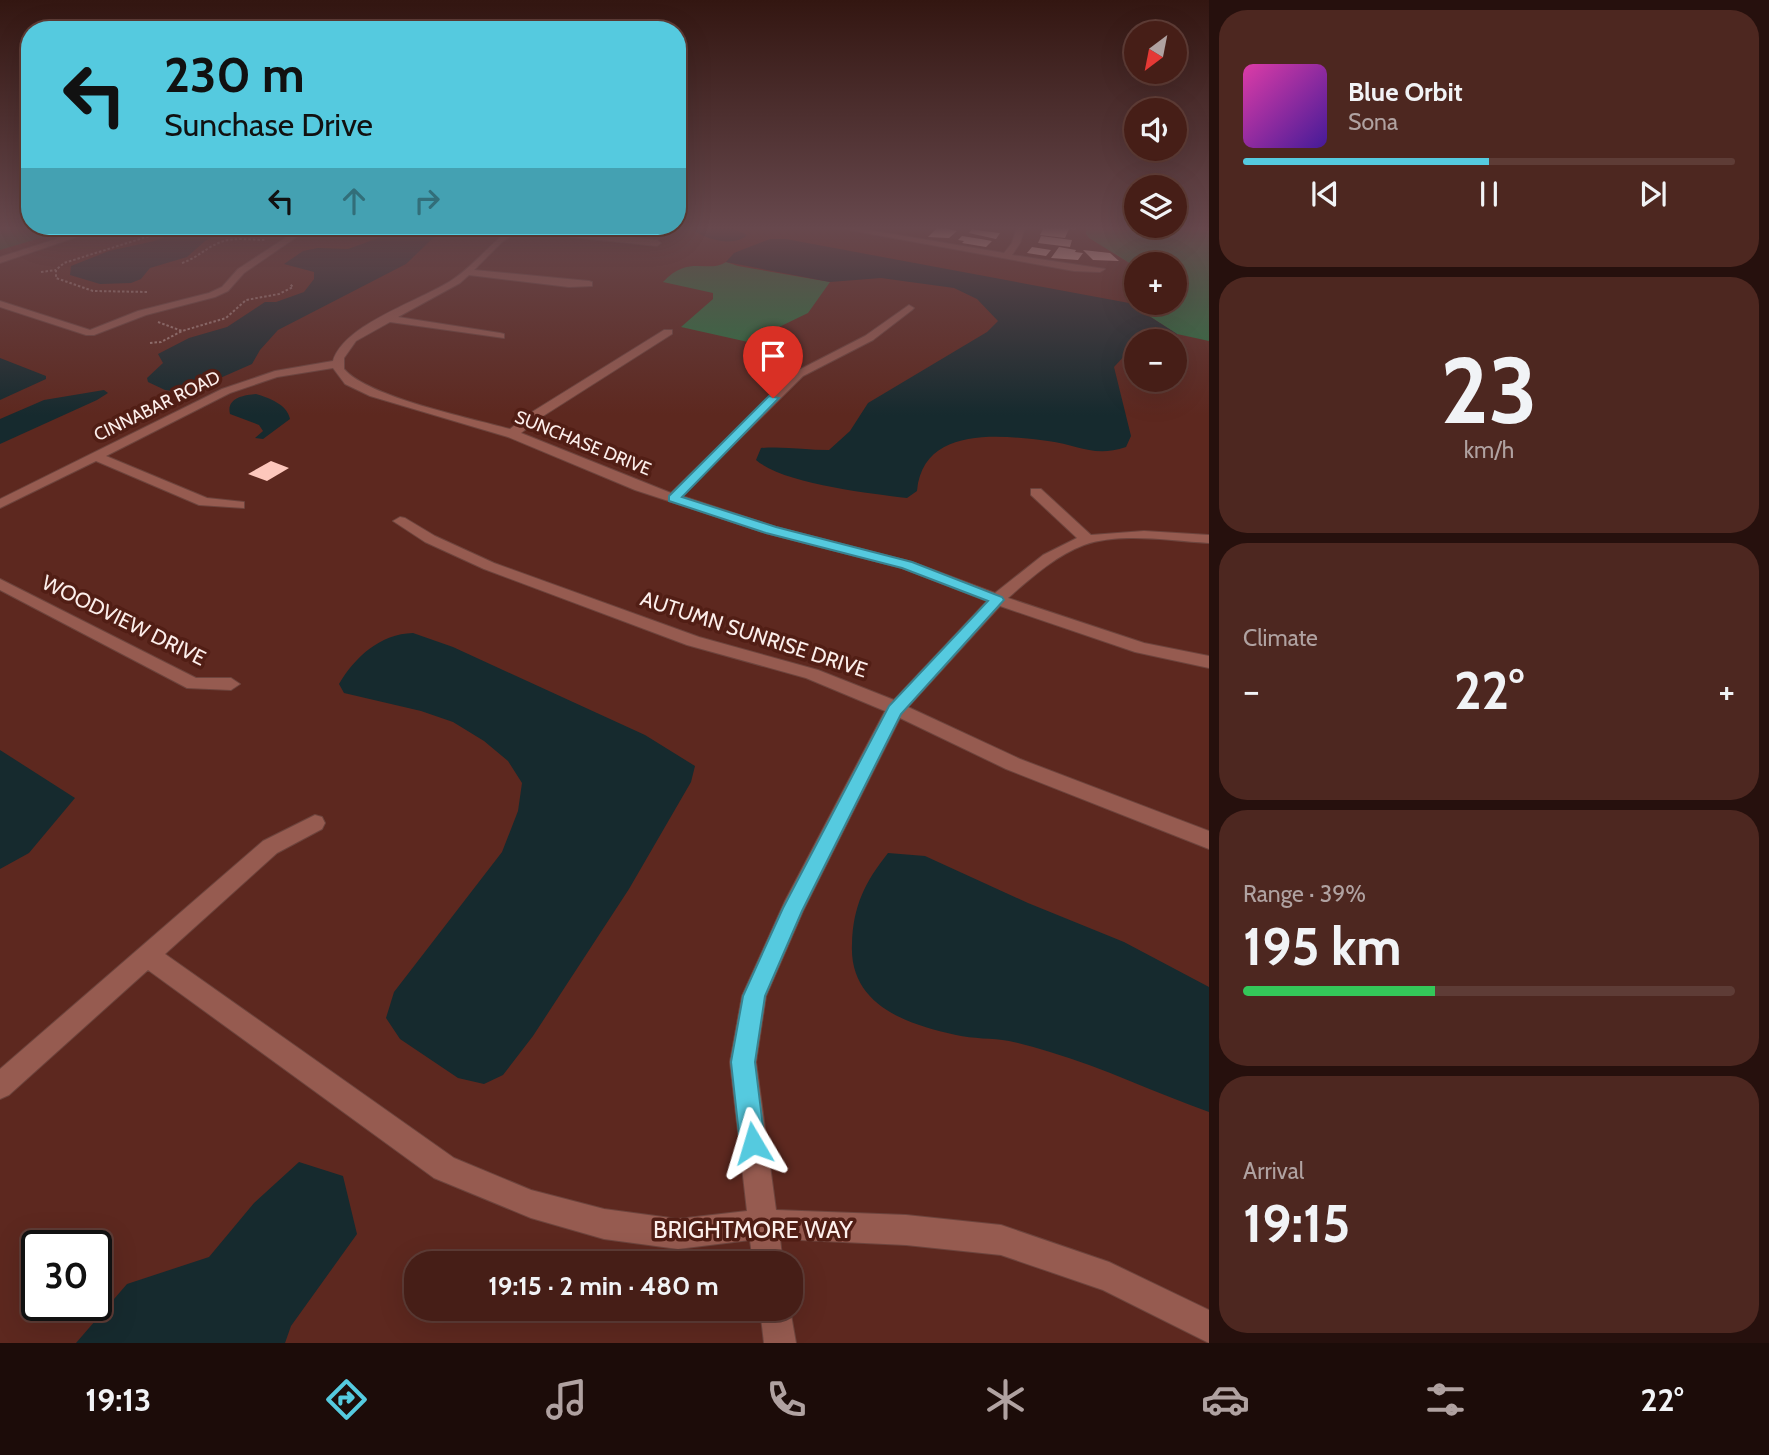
<!DOCTYPE html>
<meta charset="utf-8">
<style>
:root{--surface:#461e17;--page:#4d2720;--text:#f1f3f6;--muted:#b0a2a1;--line:#5e3c36;--accent:#55cadf}
body{margin:0;font-family:Cabin,sans-serif;background:var(--page);color:var(--text);height:100vh;display:flex;flex-direction:column;font-size:26px;white-space:nowrap}
*{box-sizing:border-box;margin:0}
p{font-size:23px;color:var(--muted)}
.icon{flex:none;width:38px;height:38px;fill:none;stroke:currentColor;stroke-width:2;stroke-linecap:round;stroke-linejoin:round}
.map{position:relative;flex:1;overflow:hidden}
.details{display:flex;flex-direction:column;gap:10px;padding:10px;background:#26100d;width:560px}
.details>*{flex:none}
.hud{position:absolute;left:21px;top:21px;width:665px;height:214px;border-radius:28px;box-shadow:0 7px 28px #0002,0 0 0 2px var(--line);background:#55cadf;color:#111;overflow:hidden}
.needle{width:46px;rotate:212deg}
.tools{position:absolute;left:1124px;top:21px;display:grid;gap:14px}
.tools a{display:grid;place-items:center;width:63px;height:63px;border-radius:50%;background:var(--surface);box-shadow:0 7px 28px #0002,0 0 0 2px var(--line);font-size:35px}
.speed{position:absolute;left:21px;top:1230px;display:flex;gap:14px;font-size:35px;font-weight:700;text-align:center}
.speed>*{display:grid;place-content:center;width:91px;height:91px;border-radius:50%;background:var(--surface);box-shadow:0 7px 28px #0002,0 0 0 2px var(--line);line-height:1}
.speed .limit{border:4px solid #111;border-radius:10px;background:#fff;color:#111}
.pin{position:absolute;display:grid;place-items:center;width:60px;height:60px;color:#fff;margin:-72px -30px;border-radius:50% 50% 50% 0;rotate:-45deg;box-shadow:0 0 7px #0007}
.pin .icon{rotate:45deg}
.me{position:absolute;width:77px;margin:-38px;rotate:353deg;stroke-linejoin:round;filter:drop-shadow(0 0 5px #0008)}
.turn{display:flex;align-items:center;gap:24px;height:147px;padding:0 28px;font-size:32px}
.turn .icon{width:91px;height:91px;stroke-width:2.5}
.turn b{display:block;font-size:49px;line-height:60px}
.lanes{display:flex;align-items:center;height:66px;padding:0 28px;background:#0003;justify-content:center;gap:35px;direction:ltr}
.lanes .off{opacity:.35}
.big{font-size:52px;font-weight:700;line-height:1.1}
.details .card{flex:1;display:flex;flex-direction:column;justify-content:center;gap:10px;min-width:0;padding:0 24px;border-radius:28px;background:var(--page)}
.details .dial{align-items:center;gap:0}
.dial b{font-size:91px;line-height:1}
.song{display:flex;align-items:center;gap:21px}
.cover{width:84px;height:84px;border-radius:10px;background:linear-gradient(135deg,hsl(320 70% 55%),hsl(260 70% 35%))}
.played{height:7px;border-radius:4px;background:linear-gradient(90deg,var(--accent) 50%,var(--line) 50%)}
.keys{display:flex;justify-content:space-around;direction:ltr}
.heat{display:flex;justify-content:space-between;align-items:center;font-size:38px;direction:ltr}
.charge{height:10px;border-radius:5px;background:linear-gradient(90deg,#34c759 39%,var(--line) 0)}
.trip{position:absolute;left:404px;top:1251px;width:399px;height:70px;border-radius:28px;background:var(--surface);box-shadow:0 7px 28px #0002,0 0 0 2px var(--line);font-weight:700;line-height:70px;text-align:center}
.menu{display:flex;height:112px;justify-content:space-around;align-items:center;background:#1c0c09;color:var(--muted)}
.menu .icon{width:49px;height:49px}
.menu .current{color:var(--accent)}
.menu b{font-size:32px;color:var(--text)}
main{display:flex;flex:1;min-height:0}
.map>svg:first-child{display:block}
.green{fill:#1d5831}
.forest{fill:#267542}
.water{fill:#162a2e}
.building{fill:#fdc7bc}
.lines{fill:none;stroke-linecap:round;stroke-linejoin:round}
.street-casing{stroke:#6d443d;stroke-width:2}
.path{stroke:#a5827c;stroke-width:2;stroke-dasharray:2.5 2;stroke-linecap:butt}
.street{fill:#965b50;fill-rule:evenodd}
.route{fill:#55cadf;stroke:#378391;stroke-width:2}
.labels{text-anchor:middle;dominant-baseline:central;stroke-width:7;stroke-linejoin:round;paint-order:stroke}
.far-street-label{font-size:18px;fill:#fceeeb;stroke:#511e15}
.street-label{font-size:21px;fill:#fceeeb;stroke:#511e15}
.near-street-label{font-size:24px;fill:#fceeeb;stroke:#511e15}
</style>
<main>
<div class="map">
<svg width="1209" height="1343" viewBox="0 0 1209 1343">
<rect width="100%" height="100%" fill="#5d281f"/>
<path class="green" d="M 0,227 L 77,227 L 0,250 Z"/>
<g class="forest">
<path d="M 1086,227 L 1209,227 L 1209,341 L 1177,334 L 1129,303 L 1136,294 L 1136,303 L 1174,303 L 1174,264 L 1136,264 L 1136,267 L 1089,238 L 1086,234 Z"/>
<path d="M 726,262 L 738,266 L 830,282 L 808,313 L 748,342 L 681,327 L 713,299 L 713,293 L 663,282 C 689,254 708,274 726,262 Z"/>
</g>
<g class="water">
<path d="M 192,227 L 232,227 L 205,241 L 187,257 L 150,268 L 141,279 L 131,283 L 100,284 L 70,275 L 71,266 L 109,251 L 154,241 Z"/>
<path d="M 388,227 L 451,227 L 432,239 L 406,264 L 278,330 L 260,350 L 252,364 L 186,393 L 165,390 L 148,382 L 147,378 L 163,363 L 158,354 L 189,338 L 227,327 L 265,302 L 276,302 L 304,292 L 314,279 L 314,272 L 284,264 L 303,251 L 318,248 L 348,249 L 384,236 L 383,230 Z"/>
<path d="M 696,227 L 730,227 L 747,235 C 735,247 707,240 695,231 Z"/>
<path d="M 770,239 L 786,239 L 1129,303 L 1177,334 L 1177,340 L 1136,341 L 1136,350 L 1128,352 L 1114,367 L 1131,436 L 1126,447 C 1094,458 1079,445 1048,441 C 1000,435 923,426 917,491 L 907,498 C 869,493 784,484 756,460 L 761,448 C 784,446 806,450 829,450 L 850,431 L 868,403 L 987,332 L 998,321 L 977,299 L 954,288 L 881,278 L 830,282 L 726,262 L 734,253 Z"/>
<path d="M 0,358 L 46,376 L 46,379 L 0,400 Z"/>
<path d="M 104,390 L 108,393 L 97,400 L 0,444 L 0,419 L 44,400 Z"/>
<path d="M 256,394 C 269,398 287,404 290,419 L 263,439 L 255,438 L 263,431 L 259,425 L 230,414 C 226,398 244,395 256,394 Z"/>
<path d="M 413,633 L 453,647 L 645,735 L 695,766 L 691,782 L 629,889 L 533,1036 L 503,1075 L 484,1084 L 458,1078 L 400,1039 L 386,1018 L 394,992 L 502,852 L 518,811 L 522,783 L 508,761 L 484,741 L 453,722 L 421,711 L 344,693 L 339,684 C 355,657 380,634 413,633 Z"/>
<path d="M 0,750 L 75,798 L 29,853 L 0,869 Z"/>
<path d="M 888,853 L 925,856 L 1028,903 L 1124,942 L 1209,987 L 1209,1112 C 1155,1093 1105,1068 1050,1052 C 1037,1048 1023,1044 1009,1041 C 992,1038 973,1039 956,1035 C 906,1024 849,1005 852,944 C 853,906 865,882 888,853 Z"/>
<path d="M 299,1162 L 343,1176 L 357,1234 L 291,1326 L 285,1343 L 76,1343 L 127,1284 L 209,1257 L 254,1203 Z"/>
</g>
<g class="building">
<path d="M 1044,227 L 1076,227 L 1075,230 L 1069,229 L 1065,238 L 1040,235 Z"/>
<path d="M 937,228 L 945,228 L 957,231 L 949,238 L 928,237 Z"/>
<path d="M 972,229 L 983,231 L 1000,233 L 996,239 L 969,233 Z"/>
<path d="M 962,236 L 981,239 L 992,241 L 986,247 L 962,243 L 964,241 L 958,240 Z"/>
<path d="M 1041,236 L 1064,239 L 1072,240 L 1070,247 L 1038,243 Z"/>
<path d="M 1032,247 L 1051,250 L 1046,256 L 1027,253 Z"/>
<path d="M 1059,247 L 1076,250 L 1075,252 L 1083,253 L 1078,260 L 1051,258 Z"/>
<path d="M 1083,250 L 1110,253 L 1119,261 L 1093,260 Z"/>
<path d="M 271,461 L 289,468 L 267,481 L 248,474 Z"/>
</g>
<g class="lines">
<defs>
<g id="street">
<path d="M 94,227 L 106,227 L 0,263 L 0,257 Z"/>
<path d="M 302,227 L 311,227 L 244,273 L 228,291 L 215,297 L 146,315 L 94,335 L 86,335 L 0,307 L 0,301 L 90,330 L 138,311 L 209,293 L 222,287 L 238,269 Z"/>
<path d="M 514,227 L 524,227 L 502,242 L 474,270 L 589,281 L 592,282 L 592,286 L 569,287 L 469,275 L 460,283 L 398,317 L 500,333 L 504,334 L 504,338 L 390,322 L 356,341 L 344,358 L 344,369 C 368,397 470,418 510,429 L 532,412 L 664,330 L 672,330 L 672,334 L 540,418 L 521,433 L 671,493 L 795,372 L 865,336 L 909,305 L 914,308 L 912,310 L 873,340 L 803,376 L 682,496 L 776,527 L 912,562 L 995,593 L 1043,555 L 1077,538 L 1031,495 L 1031,489 L 1041,489 L 1091,535 L 1144,531 L 1209,535 L 1209,543 C 1170,541 1122,532 1084,545 C 1055,556 1031,578 1008,598 L 1144,643 L 1209,656 L 1209,668 L 1135,652 L 1000,606 L 908,707 L 1020,759 L 1209,831 L 1209,849 L 1006,769 L 900,718 L 803,911 L 766,996 L 756,1062 L 776,1210 L 906,1215 L 1001,1225 L 1109,1262 L 1209,1310 L 1209,1343 L 1103,1290 L 1001,1255 L 906,1245 L 780,1239 L 783,1264 L 753,1264 L 750,1240 L 678,1249 L 604,1239 L 531,1218 L 434,1178 L 148,970 L 9,1095 L 0,1099 L 0,1069 L 263,841 L 315,815 L 322,817 L 325,823 L 322,829 L 277,853 L 165,954 L 454,1158 L 531,1190 L 604,1209 L 678,1219 L 747,1211 L 730,1062 L 742,996 L 785,901 L 885,711 L 806,678 L 687,645 L 484,569 L 425,542 L 393,521 L 400,517 L 405,518 L 435,536 L 494,563 L 699,637 L 818,670 L 894,700 L 987,601 L 902,568 L 766,533 L 635,490 L 508,437 L 370,396 L 345,384 L 333,368 L 277,377 L 230,393 L 106,456 L 207,498 L 244,502 L 244,508 L 199,505 L 96,461 L 0,508 L 0,499 L 222,389 L 275,371 L 333,361 C 344,324 420,301 452,280 C 475,265 491,242 514,227 Z"/>
<path d="M 546,227 L 657,240 L 661,243 L 657,246 L 571,237 Z"/>
<path d="M 833,227 L 851,227 L 1004,253 L 1012,243 L 1017,227 L 1025,227 L 1020,243 L 1012,255 L 1105,269 L 1100,272 L 1074,271 Z"/>
<path d="M 0,579 L 196,678 L 231,678 L 240,684 L 231,690 L 187,688 L 0,590 Z"/>
<path d="M 760,1309 L 790,1309 L 796,1343 L 764,1343 Z"/>
</g>
</defs>
<use href="#street" class="street-casing"/>
<g class="path">
<path d="M 120,229 L 122,231"/>
<path d="M 182,263 C 199,257 205,248 221,242 C 233,237 252,240 265,240"/>
<path d="M 41,272 L 56,270"/>
<path d="M 147,292 L 93,291 L 56,278 L 56,270 L 64,263 L 162,232 L 153,227"/>
<path d="M 158,322 L 182,331"/>
<path d="M 150,343 L 161,342 L 182,331 L 226,318 L 246,300 L 279,294 L 293,287 L 290,284"/>
</g>
<use href="#street" class="street"/>
</g>
<linearGradient id="sky" x2="0" y2="1"><stop stop-color="#331611"/><stop offset="0.55" stop-color="#67484d"/><stop offset="1" stop-color="#67484d" stop-opacity="0"/></linearGradient>
<rect width="1209" height="415" fill="url(#sky)"/>
<path class="route" d="M 769,396 L 779,398 L 682,497 L 776,527 L 912,562 L 1002,597 L 1004,600 L 901,714 L 802,911 L 765,996 L 755,1062 L 765,1143 L 762,1152 L 753,1155 L 744,1152 L 740,1143 L 731,1062 L 743,996 L 783,908 L 889,706 L 988,601 L 902,568 L 766,533 L 669,501 L 669,496 Z"/>
<g class="labels">
<g class="far-street-label">
<text transform="translate(157 406) rotate(-26)">CINNABAR ROAD</text>
<text transform="translate(583 443) rotate(22)">SUNCHASE DRIVE</text>
</g>
<g class="street-label">
<text transform="translate(124 620) rotate(26)">WOODVIEW DRIVE</text>
<text transform="translate(754 634) rotate(18)">AUTUMN SUNRISE DRIVE</text>
</g>
<g class="near-street-label">
<text x="753" y="1229">BRIGHTMORE WAY</text>
</g>
</g>
</svg>
<div class="tools">
<a><svg class="needle" viewBox="-14 -14 28 28"><path d="M0-13l5 13h-10z" fill="#e53935"/><path d="M0 13l5-13h-10z" fill="#b0a2a1"/></svg></a>
<a><svg class="icon" aria-label="sound" viewBox="0 0 24 24"><path d="M4 9h4l5-4v14l-5-4H4zM17 9q2 3 0 6"/></svg></a>
<a><svg class="icon" aria-label="layers" viewBox="0 0 24 24"><path d="M12 4l9 5-9 5-9-5zM3 14l9 5 9-5"/></svg></a>
<a>+</a>
<a>−</a>
</div>
<div class="speed"><div class="limit">30</div></div>
<div class="pin" style="left:773px;top:398px;background:#d93025"><svg class="icon" aria-label="arrive" viewBox="0 0 24 24"><path d="M6 21V4h12l-3 4 3 4H6"/></svg></div>
<svg class="me" style="left:753px;top:1143px" viewBox="-20 -20 40 40"><path d="M0-17L14 15 0 8-14 15z" fill="#55cadf" stroke="#fff" stroke-width="4"/></svg>
<div class="trip">19:15 · 2 min · 480 m</div>
<div class="hud">
<div class="turn"><svg class="icon" aria-label="left" viewBox="0 0 24 24"><path d="M17 20v-9H6M10 6l-5 5 5 5"/></svg><div><b>230 m</b>Sunchase Drive</div></div>
<div class="lanes"><svg class="icon" aria-label="left" viewBox="0 0 24 24"><path d="M17 20v-9H6M10 6l-5 5 5 5"/></svg><svg class="icon off" aria-label="ahead" viewBox="0 0 24 24"><path d="M12 20V5M6 11l6-6 6 6"/></svg><svg class="icon off" aria-label="right" viewBox="0 0 24 24"><path d="M7 20v-9h11M14 6l5 5-5 5"/></svg></div>
</div>
</div>
<section class="details">
<div class="card">
<div class="song"><i class="cover"></i><div><b>Blue Orbit</b><p>Sona</p></div></div>
<div class="played"></div>
<div class="keys"><svg class="icon" aria-label="previous" viewBox="0 0 24 24"><path d="M18 5L8 12l10 7zM5 5v14"/></svg><svg class="icon" aria-label="pause" viewBox="0 0 24 24"><path d="M8 5v14M16 5v14"/></svg><svg class="icon" aria-label="next" viewBox="0 0 24 24"><path d="M6 5l10 7-10 7zM19 5v14"/></svg></div>
</div>
<div class="card dial"><b>23</b><p>km/h</p></div>
<div class="card"><p>Climate</p>
<div class="heat"><a>−</a><b class="big">22°</b><a>+</a></div>
</div>
<div class="card"><p>Range · 39%</p><b class="big">195 km</b><div class="charge"></div></div>
<div class="card"><p>Arrival</p><b class="big">19:15</b></div>
</section>
</main>
<nav class="menu">
<b>19:13</b>
<svg class="icon current" aria-label="directions" viewBox="0 0 24 24"><path d="M12 3l9 9-9 9-9-9zM9 14v-3h6M13 9l2 2-2 2"/></svg>
<svg class="icon" aria-label="music" viewBox="0 0 24 24"><path d="M9 18V5l10-2v13"/><circle cx="6" cy="18" r="3"/><circle cx="16" cy="16" r="3"/></svg>
<svg class="icon" aria-label="phone" viewBox="0 0 24 24"><path d="M5 4h4l2 5-3 2q2 4 5 5l2-3 5 2v4C11 20 4 13 5 4z"/></svg>
<svg class="icon" aria-label="climate" viewBox="0 0 24 24"><path d="M12 3v18M4 7l16 10M4 17L20 7"/></svg>
<svg class="icon" aria-label="car" viewBox="0 0 24 24"><path d="M5 17H2v-5l4-1 3-4h7l3 4 3 1v5h-3M9 17h6M6 11h13"/><circle cx="7" cy="17" r="2"/><circle cx="17" cy="17" r="2"/></svg>
<svg class="icon" aria-label="filters" viewBox="0 0 24 24"><path d="M4 7h16M4 17h16"/><circle cx="9" cy="7" r="2"/><circle cx="15" cy="17" r="2"/></svg>
<b>22°</b>
</nav>
